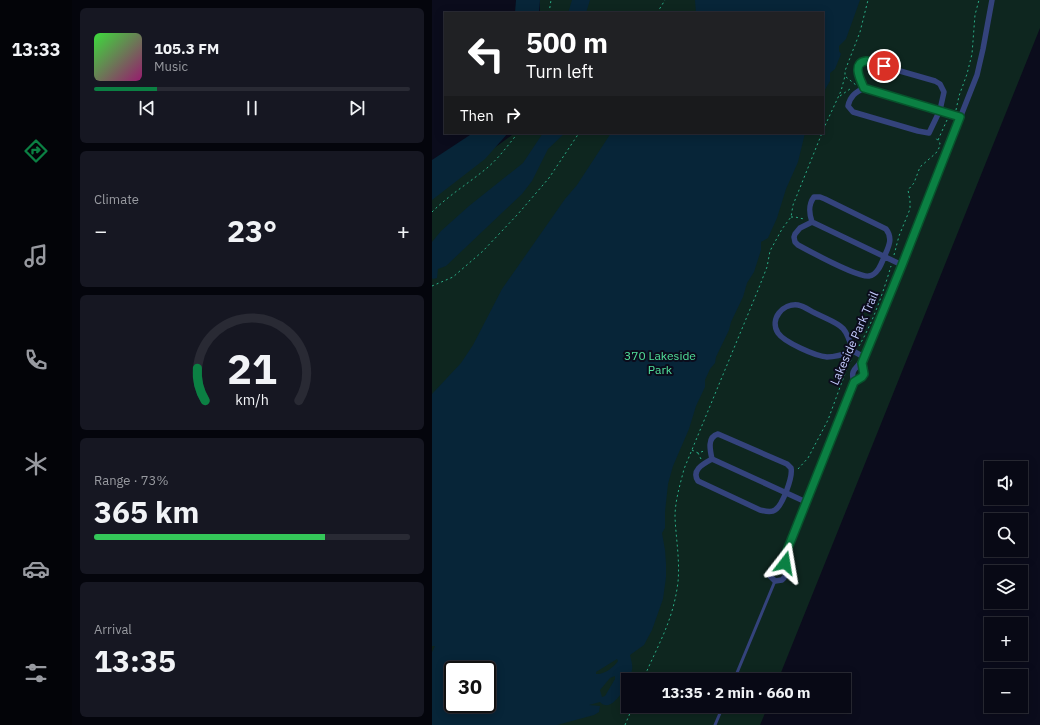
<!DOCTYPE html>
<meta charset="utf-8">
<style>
:root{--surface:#080915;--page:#161722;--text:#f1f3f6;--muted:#989aa0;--line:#292a34;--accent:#0b8043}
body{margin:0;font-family:"IBM Plex Sans",sans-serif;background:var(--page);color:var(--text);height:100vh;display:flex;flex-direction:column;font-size:15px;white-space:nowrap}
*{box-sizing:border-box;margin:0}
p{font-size:13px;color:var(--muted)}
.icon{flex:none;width:22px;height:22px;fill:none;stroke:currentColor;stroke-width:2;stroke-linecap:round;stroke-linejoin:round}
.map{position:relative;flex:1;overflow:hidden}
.side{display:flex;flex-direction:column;gap:8px;padding:8px;background:#04050c;width:360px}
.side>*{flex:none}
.banner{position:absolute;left:12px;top:12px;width:380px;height:122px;border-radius:0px;box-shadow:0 2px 10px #0003,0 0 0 1px var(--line);background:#202124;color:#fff;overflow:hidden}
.buttons{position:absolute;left:552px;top:461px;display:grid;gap:8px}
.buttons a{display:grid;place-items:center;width:44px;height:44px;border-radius:0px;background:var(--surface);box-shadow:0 2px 10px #0003,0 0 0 1px var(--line);font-size:20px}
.speed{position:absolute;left:12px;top:661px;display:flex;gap:8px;font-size:20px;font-weight:700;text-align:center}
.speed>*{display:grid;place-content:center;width:52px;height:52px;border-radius:50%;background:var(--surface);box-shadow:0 2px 10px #0003,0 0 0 1px var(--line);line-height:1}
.speed .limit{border:2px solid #111;border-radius:6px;background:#fff;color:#111}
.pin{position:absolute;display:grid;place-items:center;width:34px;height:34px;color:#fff;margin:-17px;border:2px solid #fff;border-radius:50%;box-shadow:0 1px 4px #0007}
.me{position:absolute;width:44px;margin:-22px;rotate:14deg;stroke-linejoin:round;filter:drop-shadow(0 0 3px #0008)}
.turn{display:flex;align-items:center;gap:14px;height:84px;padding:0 16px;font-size:18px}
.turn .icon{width:52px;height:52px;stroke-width:2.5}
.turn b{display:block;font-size:28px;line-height:34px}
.then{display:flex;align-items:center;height:38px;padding:0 16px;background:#0003;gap:8px;font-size:15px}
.big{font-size:30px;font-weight:700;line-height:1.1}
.side .widget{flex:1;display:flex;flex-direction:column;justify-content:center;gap:6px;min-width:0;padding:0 14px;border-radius:6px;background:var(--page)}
.side .dial{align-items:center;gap:0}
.dial svg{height:104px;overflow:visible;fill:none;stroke:var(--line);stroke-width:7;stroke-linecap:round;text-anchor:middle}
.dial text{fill:var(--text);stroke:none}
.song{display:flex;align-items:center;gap:12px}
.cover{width:48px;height:48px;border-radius:6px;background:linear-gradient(135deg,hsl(120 70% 55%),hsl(320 70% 35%))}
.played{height:4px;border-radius:2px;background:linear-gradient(90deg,var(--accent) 20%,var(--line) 20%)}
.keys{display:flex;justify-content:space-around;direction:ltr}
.heat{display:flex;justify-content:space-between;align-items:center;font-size:22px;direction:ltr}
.charge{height:6px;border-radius:3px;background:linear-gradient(90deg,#34c759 73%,var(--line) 0)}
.trip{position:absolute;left:189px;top:673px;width:230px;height:40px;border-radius:0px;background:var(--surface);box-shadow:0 2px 10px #0003,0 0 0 1px var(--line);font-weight:700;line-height:40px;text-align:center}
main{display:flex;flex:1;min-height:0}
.dock{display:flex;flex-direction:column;width:72px;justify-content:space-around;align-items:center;background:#030408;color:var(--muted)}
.dock .icon{width:28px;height:28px}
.dock .on{color:var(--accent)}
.dock b{font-size:18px;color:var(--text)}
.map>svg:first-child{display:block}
.green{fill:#0e261f;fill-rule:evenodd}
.water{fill:#072538;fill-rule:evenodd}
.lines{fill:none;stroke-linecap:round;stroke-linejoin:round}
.path{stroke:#2aae87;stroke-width:1;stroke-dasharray:2 3;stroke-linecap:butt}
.service{stroke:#34437c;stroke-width:3}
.minor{stroke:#34437c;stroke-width:5.5}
.route-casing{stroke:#07532c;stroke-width:10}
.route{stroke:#0b8043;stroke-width:7}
.labels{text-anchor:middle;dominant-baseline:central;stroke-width:4;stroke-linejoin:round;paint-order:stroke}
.street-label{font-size:12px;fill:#c5ccff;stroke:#0b0c1c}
.park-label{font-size:12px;fill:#51e09a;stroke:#0b0c1c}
</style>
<main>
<nav class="dock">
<b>13:33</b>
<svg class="icon on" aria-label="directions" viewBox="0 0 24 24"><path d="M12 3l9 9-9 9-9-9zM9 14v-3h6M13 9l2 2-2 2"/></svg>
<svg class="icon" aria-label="music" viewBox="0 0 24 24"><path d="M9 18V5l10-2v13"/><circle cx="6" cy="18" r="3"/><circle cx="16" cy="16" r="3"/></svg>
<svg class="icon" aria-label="phone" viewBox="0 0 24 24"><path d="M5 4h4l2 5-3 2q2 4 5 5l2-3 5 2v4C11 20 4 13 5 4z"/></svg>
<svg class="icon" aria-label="climate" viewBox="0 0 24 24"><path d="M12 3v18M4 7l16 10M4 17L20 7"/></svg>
<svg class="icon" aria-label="car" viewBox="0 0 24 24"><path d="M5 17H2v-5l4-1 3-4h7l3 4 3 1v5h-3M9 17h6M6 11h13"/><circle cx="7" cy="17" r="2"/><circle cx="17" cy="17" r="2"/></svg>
<svg class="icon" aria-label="filters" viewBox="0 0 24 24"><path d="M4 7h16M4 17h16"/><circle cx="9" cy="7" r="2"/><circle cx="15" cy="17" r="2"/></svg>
</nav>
<section class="side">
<div class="widget">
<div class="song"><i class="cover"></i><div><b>105.3 FM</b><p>Music</p></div></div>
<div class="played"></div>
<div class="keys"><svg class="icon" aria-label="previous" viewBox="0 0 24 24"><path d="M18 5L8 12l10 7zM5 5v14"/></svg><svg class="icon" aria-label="pause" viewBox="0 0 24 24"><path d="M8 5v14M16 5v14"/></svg><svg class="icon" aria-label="next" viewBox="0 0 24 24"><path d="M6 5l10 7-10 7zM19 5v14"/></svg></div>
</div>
<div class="widget"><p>Climate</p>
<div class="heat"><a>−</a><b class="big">23°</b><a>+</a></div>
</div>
<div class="widget dial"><svg viewBox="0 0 100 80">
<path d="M14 69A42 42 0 1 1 86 69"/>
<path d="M14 69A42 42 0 0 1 8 44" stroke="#0b8043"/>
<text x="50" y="56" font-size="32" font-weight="700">21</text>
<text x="50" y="72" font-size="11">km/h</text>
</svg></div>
<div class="widget"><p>Range · 73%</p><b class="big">365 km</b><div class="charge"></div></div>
<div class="widget"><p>Arrival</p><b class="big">13:35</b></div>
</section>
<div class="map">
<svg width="608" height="725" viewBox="0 0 608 725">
<rect width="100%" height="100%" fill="#0b0c1c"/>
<path class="green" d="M 108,0 L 608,0 L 608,28 L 346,680 L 196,680 L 196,706 L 336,706 L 328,725 L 0,725 L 0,193 L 83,133 L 391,133 L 391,13 L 108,13 ZM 21,670 L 55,670 L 55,704 L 21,704 Z"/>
<g class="water">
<path d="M 84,0 L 108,0 L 107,13 L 83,13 Z"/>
<path d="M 140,0 L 158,0 L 154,13 L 136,13 Z"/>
<path d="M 263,0 L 428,0 L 414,39 L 407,46 L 407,51 L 409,54 L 403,69 L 398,73 L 398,81 L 391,93 L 391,13 L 264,13 Z"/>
<path d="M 41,133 L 76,133 L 53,159 L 0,200 L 0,160 Z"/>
<path d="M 111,133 L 133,133 L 116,149 L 100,181 L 90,194 L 14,266 L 6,269 L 5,278 L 1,279 L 0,278 L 0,242 L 9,231 L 37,206 L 91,163 Z"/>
<path d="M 179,133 L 373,133 L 366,162 L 354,189 L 345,218 L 336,238 L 329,242 L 329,250 L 322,272 L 315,283 L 311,297 L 299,322 L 297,330 L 284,357 L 283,363 L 278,369 L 273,380 L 273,387 L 264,406 L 257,429 L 241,466 L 236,484 L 233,512 L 233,528 L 230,533 L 233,550 L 234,564 L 234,577 L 231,599 L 220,630 L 212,645 L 198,655 C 199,660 201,665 200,670 C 198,680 181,716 168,702 L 157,705 L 168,706 L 167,712 L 162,715 L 125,725 L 0,725 L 0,652 L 3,646 L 0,646 L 0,394 L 29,363 L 41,345 L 70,289 L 133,199 L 145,185 ZM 185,659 L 186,661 C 182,667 172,675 164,674 L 164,672 ZM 21,670 L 55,670 L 55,704 L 21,704 ZM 183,676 L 183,679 L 173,696 L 170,697 L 168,690 L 178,678 Z"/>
</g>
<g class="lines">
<g class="path">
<path d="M 117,13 L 119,0"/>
<path d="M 225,13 L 233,0"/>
<path d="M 414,77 L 424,85"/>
<path d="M 408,96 L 418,89"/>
<path d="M 524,110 L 527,96 L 535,74 L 540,54 L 543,15 L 547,0"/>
<path d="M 391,130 L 409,91 L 413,76 L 413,71 L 416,63 L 428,32 L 436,0"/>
<path d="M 506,140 L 515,120"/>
<path d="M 0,212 C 17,195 37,183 55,168 C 67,158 76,145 86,133"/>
<path d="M 359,217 L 363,217 L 372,219"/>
<path d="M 462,255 L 467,236 L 478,209 L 478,201 L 476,190 L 482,183 L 488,167 L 504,153 L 507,148 L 508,143 L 503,137"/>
<path d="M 0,286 L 21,277 L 51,251 L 86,214 L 117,178 L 147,133"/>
<path d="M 427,346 C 441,322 451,293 459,266"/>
<path d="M 260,450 L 266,453"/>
<path d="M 269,459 L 266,453 L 272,451"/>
<path d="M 366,469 L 376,458 L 396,420 L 415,368 L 420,358"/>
<path d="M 211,680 C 226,644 241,622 246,582 C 248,560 244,539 243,517 C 243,501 248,485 252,469 L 326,290 L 335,267 L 338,251 L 350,229 L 359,217 L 361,205 L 390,133"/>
<path d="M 193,725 L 201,706"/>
</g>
<g class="service">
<path d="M 302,680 L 343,581"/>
<path d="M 283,725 L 291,706"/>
</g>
<g class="minor">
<path d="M 432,88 C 427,79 421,68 433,61 L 503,81 L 508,84 L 512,92 L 508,110 L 497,133 L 486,131 L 421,112 L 416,106 C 418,96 424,92 432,88 L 528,117"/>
<path d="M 380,222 L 368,228 L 363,234 L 362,237 L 363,242 L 366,245 C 377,251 427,278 437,276 C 446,275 450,262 453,255 C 457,246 461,238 454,229 L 393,199 L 388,197 L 382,197 C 376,205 377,213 380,222 L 470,265"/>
<path d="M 421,351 C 413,354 404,357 395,357 C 383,356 352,342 346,333 C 337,319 351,303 366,305 C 372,306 380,312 385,314 C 410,326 413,324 421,351 L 432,357"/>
<path d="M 430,363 C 433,373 431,377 422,382 C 417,368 427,368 432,357 L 470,265 L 545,75 L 551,49 L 560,0"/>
<path d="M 286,434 L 355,464 L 359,468 C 361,476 351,505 343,510 C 339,513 333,511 328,510 L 266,481 C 259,470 271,464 280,459 C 278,450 275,437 286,434 Z"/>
<path d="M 280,459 L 374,502"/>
<path d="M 352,558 C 353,567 358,573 350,580 L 343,581 L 338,576 L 338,571 C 342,564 348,564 352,558 L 422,382"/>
</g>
</g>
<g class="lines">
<defs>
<path id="route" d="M 353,563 L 352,558 L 422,382 L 430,377 L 432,374 L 430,363 L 470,265 L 528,117 L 432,88 C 429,81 419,63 434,61 C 439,60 447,64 452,66"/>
</defs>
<use href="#route" class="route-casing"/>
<use href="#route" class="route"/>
</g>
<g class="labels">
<g class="street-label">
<text transform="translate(422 338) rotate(-66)">Lakeside Park Trail</text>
</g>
<g class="park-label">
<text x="228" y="355">370 Lakeside<tspan x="228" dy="14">Park</tspan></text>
</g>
</g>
</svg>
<div class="buttons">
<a><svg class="icon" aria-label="sound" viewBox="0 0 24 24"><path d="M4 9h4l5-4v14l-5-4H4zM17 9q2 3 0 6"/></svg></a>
<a><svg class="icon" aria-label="search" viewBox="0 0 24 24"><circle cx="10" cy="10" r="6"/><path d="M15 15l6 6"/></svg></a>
<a><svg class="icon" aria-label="layers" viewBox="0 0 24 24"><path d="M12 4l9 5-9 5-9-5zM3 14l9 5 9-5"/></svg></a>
<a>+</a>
<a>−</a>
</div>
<div class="speed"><div class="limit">30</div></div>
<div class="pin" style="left:452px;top:66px;background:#d93025"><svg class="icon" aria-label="arrive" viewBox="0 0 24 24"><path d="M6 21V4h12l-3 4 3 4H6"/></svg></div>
<svg class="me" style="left:353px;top:563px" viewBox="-20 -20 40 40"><path d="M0-17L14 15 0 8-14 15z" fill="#0b8043" stroke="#fff" stroke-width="4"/></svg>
<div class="trip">13:35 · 2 min · 660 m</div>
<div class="banner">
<div class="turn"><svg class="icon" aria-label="left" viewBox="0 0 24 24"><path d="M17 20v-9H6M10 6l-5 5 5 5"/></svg><div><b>500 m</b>Turn left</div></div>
<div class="then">Then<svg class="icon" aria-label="right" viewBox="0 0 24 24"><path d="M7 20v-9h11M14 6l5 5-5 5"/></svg></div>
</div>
</div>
</main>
